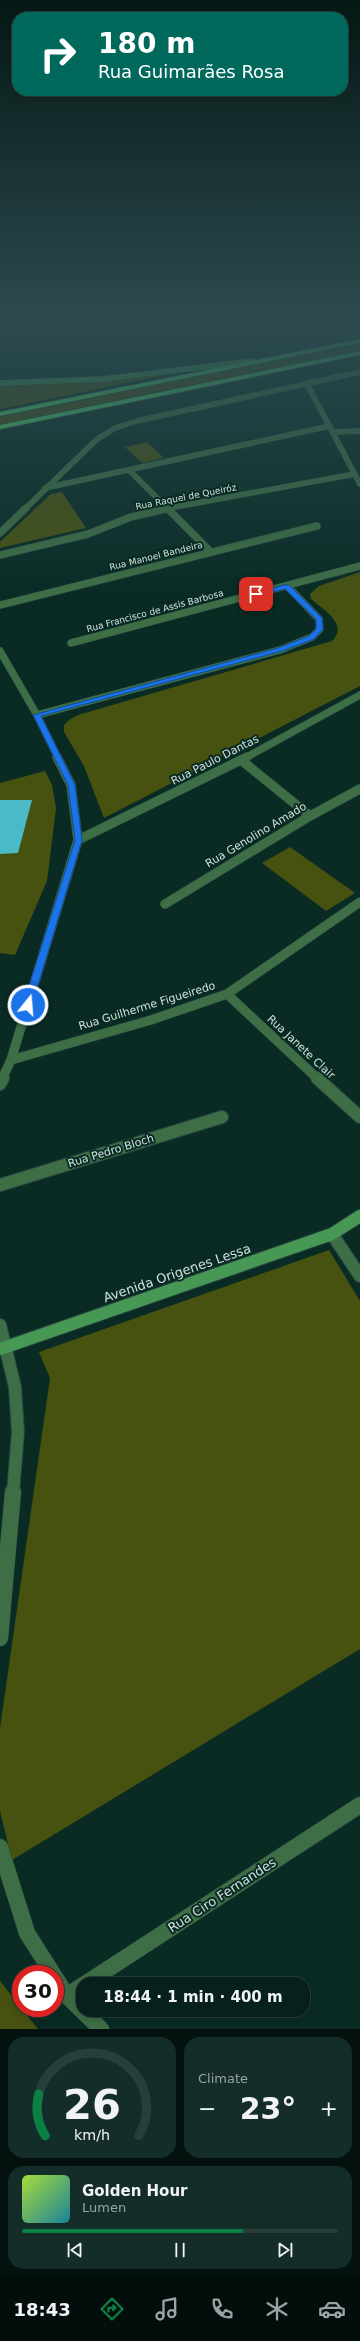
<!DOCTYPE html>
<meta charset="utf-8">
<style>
:root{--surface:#07201b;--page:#152d28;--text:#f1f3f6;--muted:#98a3a3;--line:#283e3a;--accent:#0b8043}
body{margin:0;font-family:"DejaVu Sans",sans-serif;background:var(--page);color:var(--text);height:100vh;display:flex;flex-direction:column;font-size:15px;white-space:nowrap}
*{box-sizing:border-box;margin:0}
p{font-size:13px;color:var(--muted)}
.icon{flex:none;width:22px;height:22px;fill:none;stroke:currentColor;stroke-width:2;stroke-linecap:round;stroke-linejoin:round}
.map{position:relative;height:2029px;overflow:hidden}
.panel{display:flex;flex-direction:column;gap:8px;padding:8px;background:#04120f;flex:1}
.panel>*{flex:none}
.banner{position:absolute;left:12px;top:12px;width:336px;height:84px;border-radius:16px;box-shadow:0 2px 10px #0003,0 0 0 1px var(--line);background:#00695c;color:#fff;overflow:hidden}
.speed{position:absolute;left:12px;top:1965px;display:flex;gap:8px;font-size:20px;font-weight:700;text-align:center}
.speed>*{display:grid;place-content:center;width:52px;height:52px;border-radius:50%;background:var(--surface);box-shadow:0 2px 10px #0003,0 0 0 1px var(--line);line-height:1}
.speed .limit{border:6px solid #d22;background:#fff;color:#111}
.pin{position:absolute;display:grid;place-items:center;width:34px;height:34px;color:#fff;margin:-17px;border-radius:8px;box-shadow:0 2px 6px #0006}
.me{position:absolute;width:44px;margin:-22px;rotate:17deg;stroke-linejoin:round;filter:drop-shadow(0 0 3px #0008)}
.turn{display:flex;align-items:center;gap:14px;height:84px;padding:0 20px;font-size:18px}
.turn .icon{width:52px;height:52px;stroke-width:2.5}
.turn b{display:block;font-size:28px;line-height:34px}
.big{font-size:30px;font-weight:700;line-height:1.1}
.panel .card{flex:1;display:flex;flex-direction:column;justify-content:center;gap:6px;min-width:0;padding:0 14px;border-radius:16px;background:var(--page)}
.panel .dial{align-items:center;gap:0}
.dial svg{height:104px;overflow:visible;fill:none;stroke:var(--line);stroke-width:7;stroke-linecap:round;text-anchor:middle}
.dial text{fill:var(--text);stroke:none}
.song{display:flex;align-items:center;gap:12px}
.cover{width:48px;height:48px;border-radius:6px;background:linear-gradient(135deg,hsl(80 70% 55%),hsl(190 70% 35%))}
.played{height:4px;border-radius:2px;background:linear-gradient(90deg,var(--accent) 70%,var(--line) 70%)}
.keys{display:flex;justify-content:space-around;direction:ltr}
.heat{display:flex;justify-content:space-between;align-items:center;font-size:22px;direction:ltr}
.panel .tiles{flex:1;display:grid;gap:8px;grid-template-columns:1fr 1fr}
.card:last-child{grid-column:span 2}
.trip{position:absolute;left:76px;top:1977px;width:234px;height:40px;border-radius:16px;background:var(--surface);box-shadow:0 2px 10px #0003,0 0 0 1px var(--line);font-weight:700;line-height:40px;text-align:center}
.menu{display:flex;height:64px;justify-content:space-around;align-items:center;background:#030d0b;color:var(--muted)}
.menu .icon{width:28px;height:28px}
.menu .on{color:var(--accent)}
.menu b{font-size:18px;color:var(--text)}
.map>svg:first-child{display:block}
.green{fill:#475211}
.building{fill:#49bac6}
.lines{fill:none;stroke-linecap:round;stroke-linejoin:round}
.street-far4-casing{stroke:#294841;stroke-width:6}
.street-far3-casing{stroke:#294841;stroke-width:8}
.street-far2-casing{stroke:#294841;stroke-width:10}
.street-far1-casing{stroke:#294841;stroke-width:14}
.street-casing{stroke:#294841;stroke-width:17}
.secondary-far1-casing{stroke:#294841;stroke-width:6}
.secondary-casing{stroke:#294841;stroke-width:14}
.highway-casing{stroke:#294841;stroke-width:2}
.street-far4{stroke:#3e6e45;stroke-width:5.5}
.street-far3{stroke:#3e6e45;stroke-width:7}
.street-far2{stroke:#3e6e45;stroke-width:9}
.street-far1{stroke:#3e6e45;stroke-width:12}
.street{stroke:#3e6e45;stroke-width:16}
.secondary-far1{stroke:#479855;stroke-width:5.5}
.secondary{stroke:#479855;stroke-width:12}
.highway{fill:#4fd56c;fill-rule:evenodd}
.route{fill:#1a73e8;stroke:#114b97}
.labels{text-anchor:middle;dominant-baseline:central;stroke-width:4;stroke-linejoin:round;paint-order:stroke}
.far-street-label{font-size:9px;fill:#cfe1dc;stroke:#092b24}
.street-label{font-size:11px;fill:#cfe1dc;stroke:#092b24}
.near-street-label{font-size:13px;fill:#cfe1dc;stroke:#092b24}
</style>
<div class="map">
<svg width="360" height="2029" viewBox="0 0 360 2029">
<rect width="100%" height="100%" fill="#092b24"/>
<g class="green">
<path d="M 360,343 L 360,351 L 0,425 L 0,416 Z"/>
<path d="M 176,373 L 0,409 L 0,385 L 120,379 Z"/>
<path d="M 147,442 L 164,458 L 142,463 L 125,447 Z"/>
<path d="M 62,492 L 86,528 L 0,548 L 0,542 L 51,494 Z"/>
<path d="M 360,572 L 360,686 L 104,818 L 84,766 L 64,732 L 64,725 L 69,720 L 78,715 L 332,641 C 349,625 324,610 311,599 L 310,594 L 319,586 Z"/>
<path d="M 45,771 L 52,785 L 56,808 L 47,881 L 15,955 L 0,953 L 0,783 Z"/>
<path d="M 290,847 L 355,893 L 326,911 L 262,863 Z"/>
<path d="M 329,1250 L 360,1301 L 360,1649 L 12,1860 L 0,1811 L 0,1728 L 50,1378 L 39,1352 Z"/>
<path d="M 0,1980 L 0,1981 L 38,2029 L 0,2029 Z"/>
</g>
<path class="building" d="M 0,800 L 32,800 L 18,853 L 0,854 Z"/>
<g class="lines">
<defs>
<g id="street-far4">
<path d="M 307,384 L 360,484"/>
<path d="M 334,432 L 360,431"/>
<path d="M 129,470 L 168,509"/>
<path d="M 45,488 L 330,426"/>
<path d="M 25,509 L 96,440 L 115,428 L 137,421 L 360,372"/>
<path d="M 164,509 L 355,474"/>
</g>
<g id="street-far3">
<path d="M 167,508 L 211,552"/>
<path d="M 0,533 L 26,508"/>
<path d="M 0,555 L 88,534 L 131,517 L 170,508"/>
<path d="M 0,605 L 317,526"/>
<path d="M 71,643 L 360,566"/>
<path d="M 0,651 L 37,715 L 58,758"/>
<path d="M 37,715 L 280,650 L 312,637 L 320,629 L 319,619 L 287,586"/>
<path d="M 245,758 L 360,695"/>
</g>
<g id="street-far2">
<path d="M 241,760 L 310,816"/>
<path d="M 78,840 L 247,757"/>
<path d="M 165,904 L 310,816 L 360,789"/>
<path d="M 227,994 L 318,1079"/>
<path d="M 11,1060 L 151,1020 L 227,994 L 360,902"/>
<path d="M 2,1079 L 11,1060 L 78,840 L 71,785 L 57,757"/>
</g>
<g id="street-far1">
<path d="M 317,1078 L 360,1117"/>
<path d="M 0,1084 L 3,1078"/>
<path d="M 0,1185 L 222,1117"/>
<path d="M 332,1234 L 360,1276"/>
<path d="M 0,1325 L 15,1387 L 18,1432 L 13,1493"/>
</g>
<g id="street">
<path d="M 0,1638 L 13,1492"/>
<path d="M 0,1847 L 27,1933 L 53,1974"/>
<path d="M 55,1977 L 67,1996 L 101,2029"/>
<path d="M 85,1984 L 360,1805"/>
<path d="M 67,1996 L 83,1985"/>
</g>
<path id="secondary-far1" d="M 0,383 L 104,379 L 252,361"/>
<path id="secondary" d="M 0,1349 L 332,1234 L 360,1216"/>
<g id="highway">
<path d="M 360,339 L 360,343 L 0,416 L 0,412 Z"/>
<path d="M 360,351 L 360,355 L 0,429 L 0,425 Z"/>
</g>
</defs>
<use href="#street-far4" class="street-far4-casing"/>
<use href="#street-far3" class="street-far3-casing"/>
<use href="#street-far2" class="street-far2-casing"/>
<use href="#street-far1" class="street-far1-casing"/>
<use href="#street" class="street-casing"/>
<use href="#secondary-far1" class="secondary-far1-casing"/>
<use href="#secondary" class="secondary-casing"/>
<use href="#highway" class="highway-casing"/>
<use href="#street-far4" class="street-far4"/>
<use href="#street-far3" class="street-far3"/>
<use href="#street-far2" class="street-far2"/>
<use href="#street-far1" class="street-far1"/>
<use href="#street" class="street"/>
<use href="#secondary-far1" class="secondary-far1"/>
<use href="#secondary" class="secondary"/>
<use href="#highway" class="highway"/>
</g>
<linearGradient id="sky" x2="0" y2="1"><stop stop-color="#051814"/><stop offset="0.53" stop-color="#2c4a50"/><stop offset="1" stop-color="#2c4a50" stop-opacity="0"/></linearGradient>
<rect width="360" height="601" fill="url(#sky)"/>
<path class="route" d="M 284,585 L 289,585 L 322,618 L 323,629 L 314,639 L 282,651 L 41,716 L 75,785 L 82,840 L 32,1005 L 28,1009 L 25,1008 L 23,1005 L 75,840 L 68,785 L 33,715 L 278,648 L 309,636 L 316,629 L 316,619 L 285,589 L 256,596 L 253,594 Z"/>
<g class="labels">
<g class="far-street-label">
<text transform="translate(186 497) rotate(-11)">Rua Raquel de Queiróz</text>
<text transform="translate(156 556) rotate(-14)">Rua Manoel Bandeira</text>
<text transform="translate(155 611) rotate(-15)">Rua Francisco de Assis Barbosa</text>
</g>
<g class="street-label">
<text transform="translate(215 760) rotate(-27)">Rua Paulo Dantas</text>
<text transform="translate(256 835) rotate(-31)">Rua Genolino Amado</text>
<text transform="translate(147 1006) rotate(-17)">Rua Guilherme Figueiredo</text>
<text transform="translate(301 1047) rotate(43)">Rua Janete Clair</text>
<text transform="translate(111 1151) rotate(-17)">Rua Pedro Bloch</text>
</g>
<g class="near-street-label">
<text transform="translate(177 1273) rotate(-19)">Avenida Origenes Lessa</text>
<text transform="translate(222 1895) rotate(-33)">Rua Ciro Fernandes</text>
</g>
</g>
</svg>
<div class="speed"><div class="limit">30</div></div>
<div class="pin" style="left:256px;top:594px;background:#d93025"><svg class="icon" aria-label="arrive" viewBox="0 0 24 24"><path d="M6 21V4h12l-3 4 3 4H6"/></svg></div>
<svg class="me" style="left:28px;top:1005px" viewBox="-20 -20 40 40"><circle r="17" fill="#1a73e8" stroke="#fff" stroke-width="3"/><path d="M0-11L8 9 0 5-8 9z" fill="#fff"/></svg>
<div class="trip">18:44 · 1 min · 400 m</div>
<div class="banner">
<div class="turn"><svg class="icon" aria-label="right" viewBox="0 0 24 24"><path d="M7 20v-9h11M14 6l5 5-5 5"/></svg><div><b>180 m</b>Rua Guimarães Rosa</div></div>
</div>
</div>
<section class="panel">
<div class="tiles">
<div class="card dial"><svg viewBox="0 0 100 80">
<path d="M14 69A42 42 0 1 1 86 69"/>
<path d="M14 69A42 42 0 0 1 9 37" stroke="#0b8043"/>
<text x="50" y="56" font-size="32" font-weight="700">26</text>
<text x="50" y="72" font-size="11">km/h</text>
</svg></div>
<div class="card"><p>Climate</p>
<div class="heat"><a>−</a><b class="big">23°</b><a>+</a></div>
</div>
<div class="card">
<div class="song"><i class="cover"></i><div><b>Golden Hour</b><p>Lumen</p></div></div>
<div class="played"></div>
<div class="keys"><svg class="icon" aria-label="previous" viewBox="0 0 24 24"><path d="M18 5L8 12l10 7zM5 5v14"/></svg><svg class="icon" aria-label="pause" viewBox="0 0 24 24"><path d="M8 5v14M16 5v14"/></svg><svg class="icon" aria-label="next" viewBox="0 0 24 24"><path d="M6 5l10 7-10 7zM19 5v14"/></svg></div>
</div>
</div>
</section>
<nav class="menu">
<b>18:43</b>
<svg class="icon on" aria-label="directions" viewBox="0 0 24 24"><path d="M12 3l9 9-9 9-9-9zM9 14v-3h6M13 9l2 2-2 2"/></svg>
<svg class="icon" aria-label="music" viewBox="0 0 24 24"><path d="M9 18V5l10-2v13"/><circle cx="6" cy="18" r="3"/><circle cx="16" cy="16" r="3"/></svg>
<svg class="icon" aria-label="phone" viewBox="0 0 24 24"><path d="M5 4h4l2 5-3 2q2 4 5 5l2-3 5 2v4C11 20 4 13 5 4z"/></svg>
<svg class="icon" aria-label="climate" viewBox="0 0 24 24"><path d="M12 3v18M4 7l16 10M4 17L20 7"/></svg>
<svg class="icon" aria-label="car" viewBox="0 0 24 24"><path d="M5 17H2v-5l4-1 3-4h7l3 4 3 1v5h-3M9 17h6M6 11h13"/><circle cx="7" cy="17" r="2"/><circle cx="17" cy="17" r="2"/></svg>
</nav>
